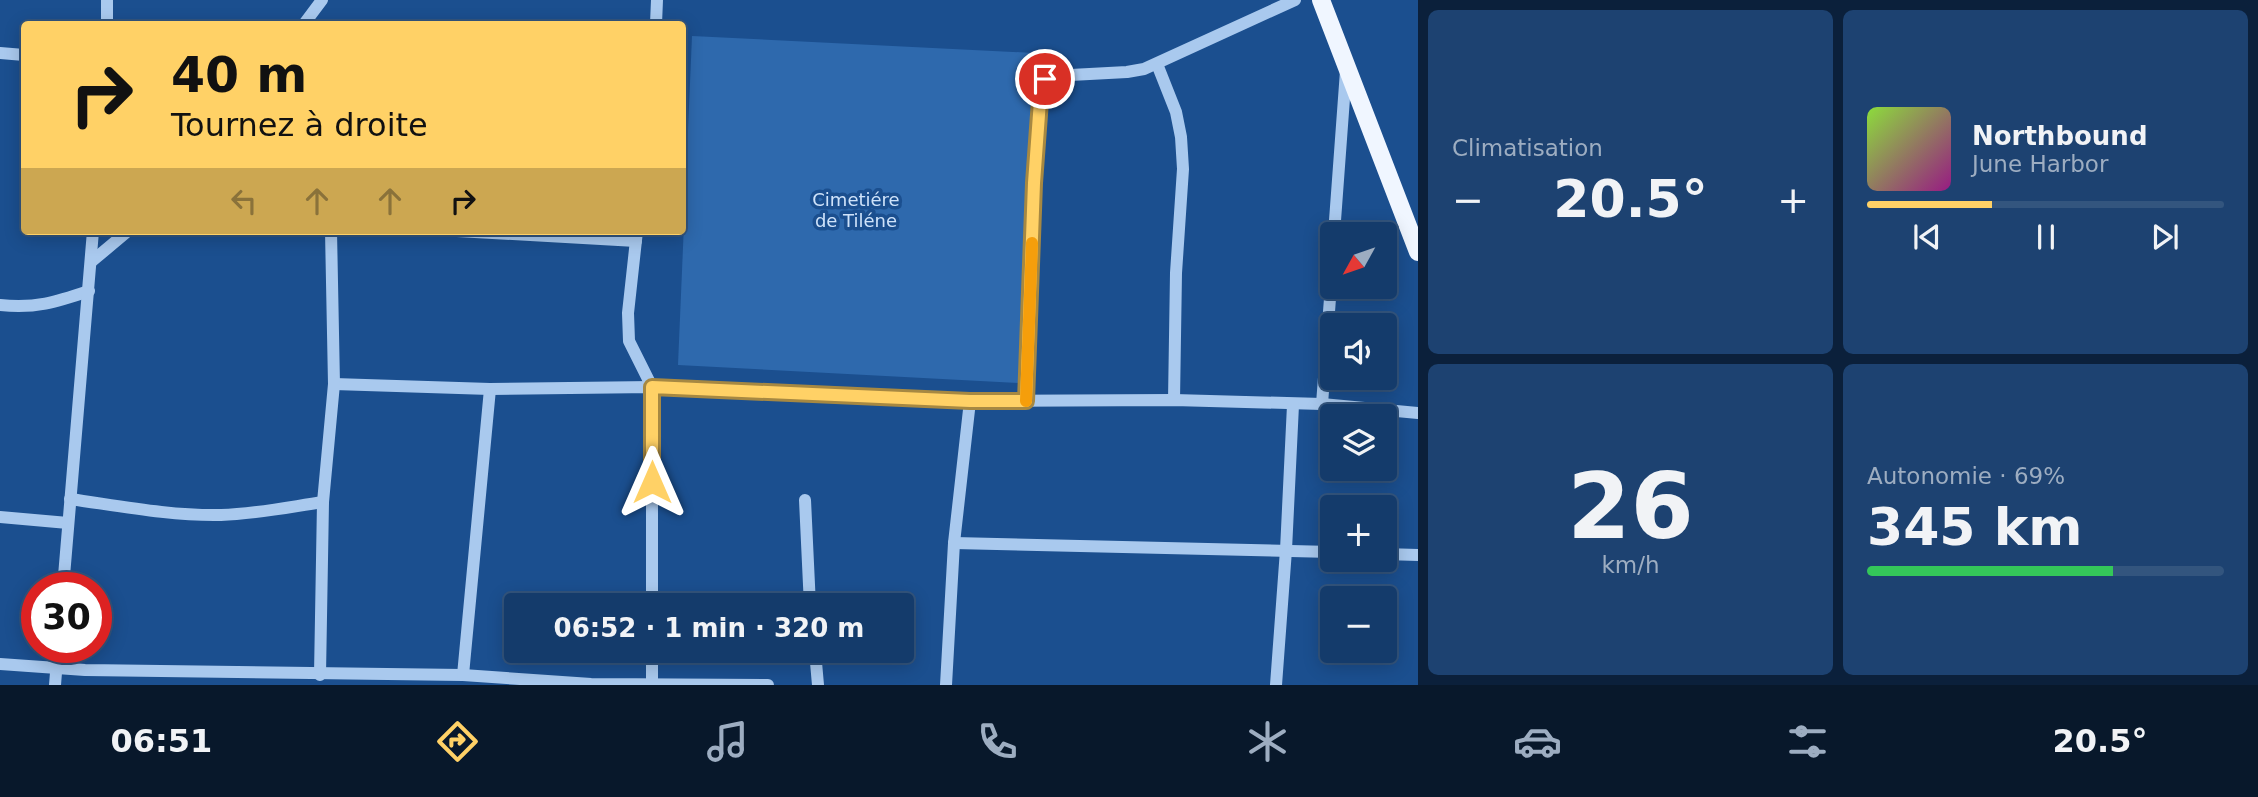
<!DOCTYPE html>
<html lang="fr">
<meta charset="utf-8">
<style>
:root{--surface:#143b6b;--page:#1d4271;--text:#f1f3f6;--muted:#9dadc1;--line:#33557e;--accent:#ffd166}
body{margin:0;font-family:"DejaVu Sans",sans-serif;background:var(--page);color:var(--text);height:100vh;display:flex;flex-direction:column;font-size:26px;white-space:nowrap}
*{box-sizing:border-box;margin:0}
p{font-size:23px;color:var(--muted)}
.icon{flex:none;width:38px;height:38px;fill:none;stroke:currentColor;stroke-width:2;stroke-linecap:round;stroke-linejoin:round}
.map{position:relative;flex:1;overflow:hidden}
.sheet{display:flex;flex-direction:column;gap:10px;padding:10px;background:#0b203b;width:840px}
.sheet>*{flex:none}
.banner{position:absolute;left:21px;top:21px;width:665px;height:214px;border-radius:7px;box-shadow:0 4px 18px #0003,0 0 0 2px var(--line);background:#ffd166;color:#111;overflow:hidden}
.needle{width:46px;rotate:230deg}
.controls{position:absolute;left:1320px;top:222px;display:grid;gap:14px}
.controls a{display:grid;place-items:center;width:77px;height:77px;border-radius:7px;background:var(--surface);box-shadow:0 4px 18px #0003,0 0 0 2px var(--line);font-size:35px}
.speed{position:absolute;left:21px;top:572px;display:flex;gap:14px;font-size:35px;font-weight:700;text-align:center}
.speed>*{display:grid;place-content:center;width:91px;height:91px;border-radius:50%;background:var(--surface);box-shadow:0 4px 18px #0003,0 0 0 2px var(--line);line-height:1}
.speed .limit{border:10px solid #d22;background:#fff;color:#111}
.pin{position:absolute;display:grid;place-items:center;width:60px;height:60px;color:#fff;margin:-30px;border:4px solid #fff;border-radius:50%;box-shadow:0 2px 7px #0007}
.me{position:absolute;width:77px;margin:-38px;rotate:0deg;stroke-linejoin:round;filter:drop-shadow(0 0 5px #0008)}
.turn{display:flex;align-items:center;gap:24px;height:147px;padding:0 35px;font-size:32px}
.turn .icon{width:91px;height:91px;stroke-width:2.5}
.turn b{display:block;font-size:49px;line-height:60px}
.lanes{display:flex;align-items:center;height:66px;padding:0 35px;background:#0003;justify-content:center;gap:35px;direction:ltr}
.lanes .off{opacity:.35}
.big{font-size:52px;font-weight:700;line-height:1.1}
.sheet .widget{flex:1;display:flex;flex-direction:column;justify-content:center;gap:10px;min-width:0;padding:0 24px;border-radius:10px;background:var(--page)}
.sheet .dial{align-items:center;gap:0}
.dial b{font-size:91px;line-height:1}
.song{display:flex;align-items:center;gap:21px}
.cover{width:84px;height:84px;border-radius:10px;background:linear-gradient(135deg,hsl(90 70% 55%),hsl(310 70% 35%))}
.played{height:7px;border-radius:4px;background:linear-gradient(90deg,var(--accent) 35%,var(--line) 35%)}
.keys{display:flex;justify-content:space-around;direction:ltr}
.heat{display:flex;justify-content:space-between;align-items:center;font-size:38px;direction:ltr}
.charge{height:10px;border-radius:5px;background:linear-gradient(90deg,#34c759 69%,var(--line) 0)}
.sheet .tiles{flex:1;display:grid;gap:10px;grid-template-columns:repeat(2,1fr)}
.trip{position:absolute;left:504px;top:593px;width:410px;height:70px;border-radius:7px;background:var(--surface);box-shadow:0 4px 18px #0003,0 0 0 2px var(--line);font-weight:700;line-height:70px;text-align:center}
.tabs{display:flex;height:112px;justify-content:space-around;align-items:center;background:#08182b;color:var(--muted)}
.tabs .icon{width:49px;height:49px}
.tabs .on{color:var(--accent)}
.tabs b{font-size:32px;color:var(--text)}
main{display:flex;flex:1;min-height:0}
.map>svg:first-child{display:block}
.green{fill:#2e69ad}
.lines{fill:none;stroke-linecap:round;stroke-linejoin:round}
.minor{stroke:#a9c9ee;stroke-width:12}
.major{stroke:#f0f6ff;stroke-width:18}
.route-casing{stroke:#a68842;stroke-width:18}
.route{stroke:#ffd166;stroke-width:12}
.slow{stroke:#f59e0b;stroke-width:12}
.labels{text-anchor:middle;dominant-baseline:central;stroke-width:7;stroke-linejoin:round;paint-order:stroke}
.park-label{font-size:18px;fill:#cfe3fa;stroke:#1b4f8f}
</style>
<main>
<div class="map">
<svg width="1418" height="685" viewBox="0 0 1418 685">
<rect width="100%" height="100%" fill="#1b4f8f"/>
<path class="green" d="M 692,36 L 1034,53 L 1019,383 L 678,365 Z"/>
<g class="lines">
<g class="minor">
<path d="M 107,24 L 107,0"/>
<path d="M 304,24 L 322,0"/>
<path d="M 656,24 L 657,0"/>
<path d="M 0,53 L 24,55"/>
<path d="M 1157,64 L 1176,112 L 1181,137 L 1183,169 L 1176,273 L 1174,400"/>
<path d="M 457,231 L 636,241"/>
<path d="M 637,231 L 628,313 L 629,341 L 652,387 L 652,606"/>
<path d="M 1334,234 L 1346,71"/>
<path d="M 91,262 L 128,231"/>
<path d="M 0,305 C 35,309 56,302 89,291"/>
<path d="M 334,384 L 490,389 L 652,387 L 970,401"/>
<path d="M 1025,401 L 1034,183 L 1041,87 L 1045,79 L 1052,76 L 1127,72 L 1144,69 L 1295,0"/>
<path d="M 1322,404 L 1332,272"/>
<path d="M 70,499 C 120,506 171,516 221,515 C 256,514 289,507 323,502"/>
<path d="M 805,500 L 810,606"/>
<path d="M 0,517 L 68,523"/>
<path d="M 954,543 L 1332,552"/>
<path d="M 1384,554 L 1418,555"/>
<path d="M 63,588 L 93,231"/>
<path d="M 652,651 L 652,684"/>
<path d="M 815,651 L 818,685"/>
<path d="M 0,664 L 85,670 L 463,675 L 591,684 L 768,685"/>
<path d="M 320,675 L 323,502 L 334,384 L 331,231"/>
<path d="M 463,675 L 490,389"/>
<path d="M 55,685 L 58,648"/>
<path d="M 946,685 L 954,543 L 970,401 L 1174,400 L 1322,404 L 1418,413"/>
<path d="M 1276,685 L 1286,550 L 1293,405"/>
</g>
<path class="major" d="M 1321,0 L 1418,252"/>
</g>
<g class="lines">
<defs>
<path id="route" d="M 652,482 L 652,387 L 970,401 L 1026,401 L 1034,183 L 1041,87 L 1045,79"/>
</defs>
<use href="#route" class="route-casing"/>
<use href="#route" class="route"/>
<path class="slow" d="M 1026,401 L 1032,243"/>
</g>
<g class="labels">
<g class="park-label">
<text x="856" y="199">Cimetiére<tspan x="856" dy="21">de Tiléne</tspan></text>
</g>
</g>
</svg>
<div class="controls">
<a><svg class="needle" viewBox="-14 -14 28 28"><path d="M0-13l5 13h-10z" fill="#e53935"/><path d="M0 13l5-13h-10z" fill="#9dadc1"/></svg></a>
<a><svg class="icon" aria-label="sound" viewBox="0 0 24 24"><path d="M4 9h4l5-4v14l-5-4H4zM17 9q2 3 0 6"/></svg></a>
<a><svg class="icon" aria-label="layers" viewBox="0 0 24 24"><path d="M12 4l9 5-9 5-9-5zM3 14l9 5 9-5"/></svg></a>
<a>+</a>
<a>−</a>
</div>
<div class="speed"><div class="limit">30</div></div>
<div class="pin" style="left:1045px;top:79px;background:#d93025"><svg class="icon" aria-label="arrive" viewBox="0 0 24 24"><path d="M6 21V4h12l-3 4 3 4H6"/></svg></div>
<svg class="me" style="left:652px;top:482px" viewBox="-20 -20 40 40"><path d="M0-17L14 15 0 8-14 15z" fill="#ffd166" stroke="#fff" stroke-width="4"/></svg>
<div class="trip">06:52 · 1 min · 320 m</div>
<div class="banner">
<div class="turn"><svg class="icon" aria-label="right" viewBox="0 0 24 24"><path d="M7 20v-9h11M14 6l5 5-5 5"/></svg><div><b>40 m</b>Tournez à droite</div></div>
<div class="lanes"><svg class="icon off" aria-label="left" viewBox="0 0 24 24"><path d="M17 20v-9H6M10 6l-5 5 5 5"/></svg><svg class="icon off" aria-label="ahead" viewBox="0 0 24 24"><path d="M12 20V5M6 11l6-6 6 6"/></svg><svg class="icon off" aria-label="ahead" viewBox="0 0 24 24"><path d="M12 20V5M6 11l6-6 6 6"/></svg><svg class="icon" aria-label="right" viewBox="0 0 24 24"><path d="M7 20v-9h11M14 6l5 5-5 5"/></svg></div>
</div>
</div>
<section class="sheet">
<div class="tiles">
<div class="widget"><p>Climatisation</p>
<div class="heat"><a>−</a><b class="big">20.5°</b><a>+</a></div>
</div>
<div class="widget">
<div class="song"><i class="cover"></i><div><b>Northbound</b><p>June Harbor</p></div></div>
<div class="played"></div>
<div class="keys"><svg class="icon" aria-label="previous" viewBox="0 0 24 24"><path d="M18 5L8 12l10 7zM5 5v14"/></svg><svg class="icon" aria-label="pause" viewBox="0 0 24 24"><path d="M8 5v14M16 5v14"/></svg><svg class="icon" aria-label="next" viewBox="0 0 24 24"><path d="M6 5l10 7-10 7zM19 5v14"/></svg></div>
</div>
<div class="widget dial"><b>26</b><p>km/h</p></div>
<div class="widget"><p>Autonomie · 69%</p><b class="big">345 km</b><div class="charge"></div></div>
</div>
</section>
</main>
<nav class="tabs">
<b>06:51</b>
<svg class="icon on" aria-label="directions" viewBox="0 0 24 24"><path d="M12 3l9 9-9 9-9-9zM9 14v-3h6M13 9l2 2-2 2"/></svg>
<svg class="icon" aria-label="music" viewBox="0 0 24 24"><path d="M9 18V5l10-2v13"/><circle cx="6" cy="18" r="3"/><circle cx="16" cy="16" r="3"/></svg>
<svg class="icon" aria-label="phone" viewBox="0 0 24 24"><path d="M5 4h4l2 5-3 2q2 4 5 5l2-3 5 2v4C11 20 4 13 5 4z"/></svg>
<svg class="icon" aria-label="climate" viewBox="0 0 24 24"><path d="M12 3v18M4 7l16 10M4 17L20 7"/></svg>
<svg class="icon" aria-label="car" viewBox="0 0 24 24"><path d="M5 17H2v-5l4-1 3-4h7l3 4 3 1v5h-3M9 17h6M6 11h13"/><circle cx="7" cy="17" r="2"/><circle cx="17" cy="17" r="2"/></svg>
<svg class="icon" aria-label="filters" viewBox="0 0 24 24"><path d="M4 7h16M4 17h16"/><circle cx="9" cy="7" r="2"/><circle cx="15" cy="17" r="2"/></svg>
<b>20.5°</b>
</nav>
